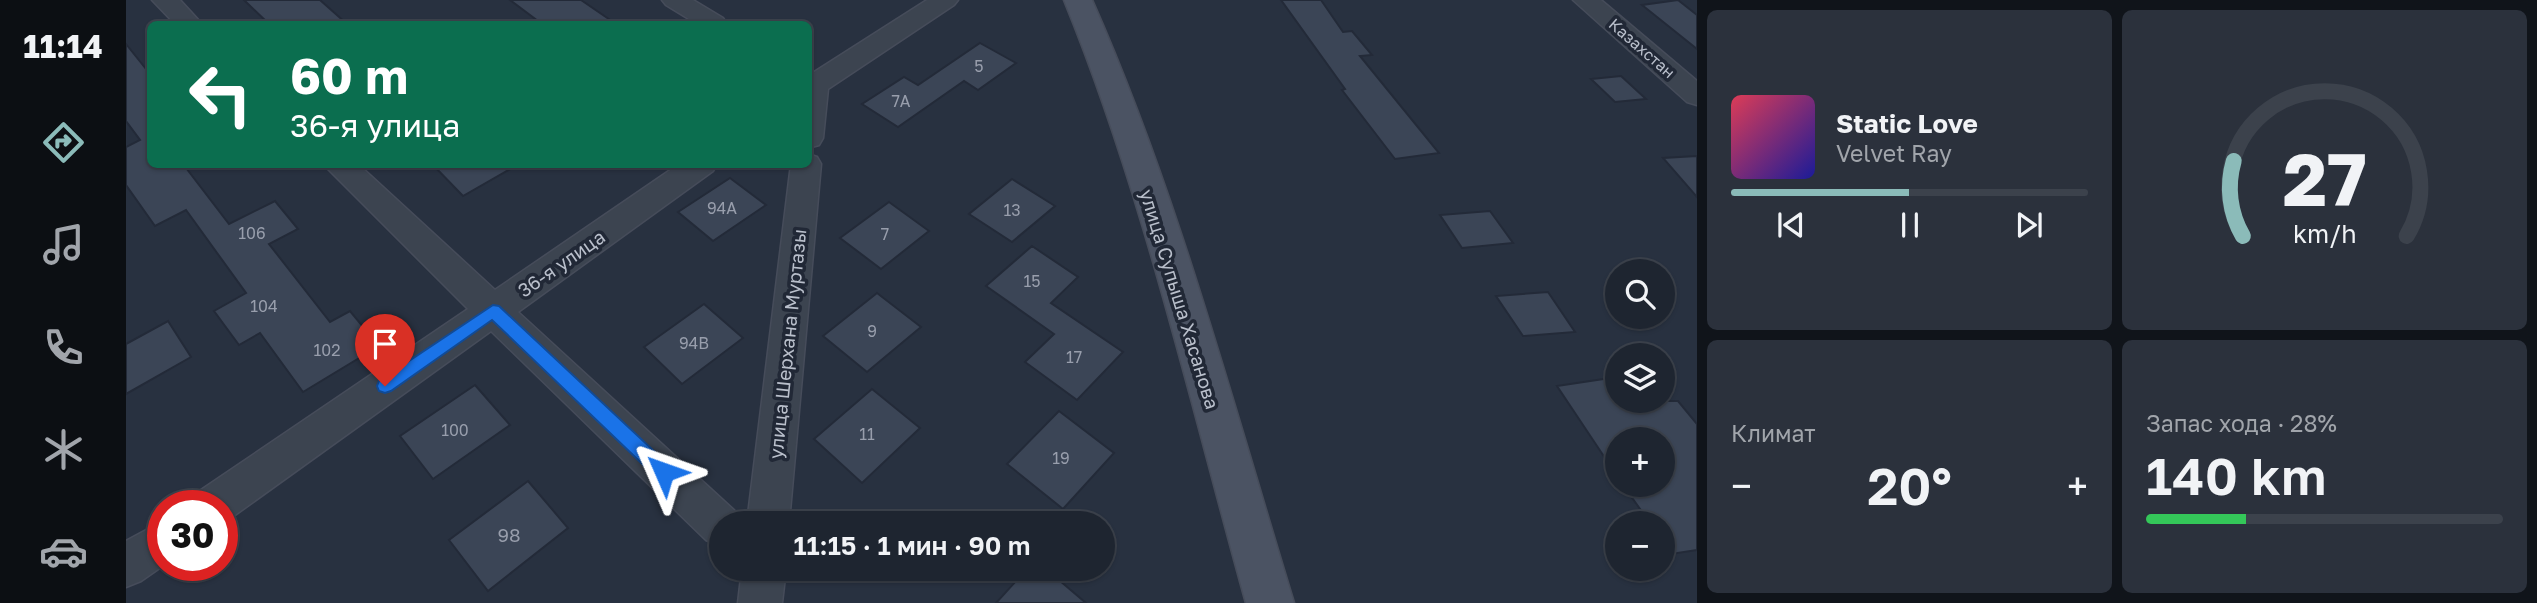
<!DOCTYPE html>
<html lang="ru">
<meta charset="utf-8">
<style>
:root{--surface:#1e2530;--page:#2b313c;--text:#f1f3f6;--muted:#a1a5ab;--line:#3c424c;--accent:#8bbbb9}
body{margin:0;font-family:"Golos Text",sans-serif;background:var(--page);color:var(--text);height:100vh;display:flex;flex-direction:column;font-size:26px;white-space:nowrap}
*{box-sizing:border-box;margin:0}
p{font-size:23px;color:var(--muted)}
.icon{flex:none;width:38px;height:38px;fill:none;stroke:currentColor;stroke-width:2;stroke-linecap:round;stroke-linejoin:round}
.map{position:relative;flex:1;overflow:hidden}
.drawer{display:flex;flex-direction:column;gap:10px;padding:10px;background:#10141a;width:840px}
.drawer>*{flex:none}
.top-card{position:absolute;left:21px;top:21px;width:665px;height:147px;border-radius:10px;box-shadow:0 2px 5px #0004,0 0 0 2px var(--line);background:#0b6e4f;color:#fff;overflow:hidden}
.controls{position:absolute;left:1479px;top:259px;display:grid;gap:14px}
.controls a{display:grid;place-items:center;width:70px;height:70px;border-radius:50%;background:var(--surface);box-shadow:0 2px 5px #0004,0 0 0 2px var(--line);font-size:35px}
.speed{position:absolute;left:21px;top:490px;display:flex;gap:14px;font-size:35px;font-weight:700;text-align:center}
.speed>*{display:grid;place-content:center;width:91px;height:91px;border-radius:50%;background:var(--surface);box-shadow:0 2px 5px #0004,0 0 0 2px var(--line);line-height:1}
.speed .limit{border:10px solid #d22;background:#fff;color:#111}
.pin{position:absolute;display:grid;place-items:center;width:60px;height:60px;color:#fff;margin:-72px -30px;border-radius:50% 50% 50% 0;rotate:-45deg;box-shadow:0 0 7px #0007}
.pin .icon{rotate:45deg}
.me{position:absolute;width:77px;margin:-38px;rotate:313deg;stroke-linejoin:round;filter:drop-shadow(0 0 5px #0008)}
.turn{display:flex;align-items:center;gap:24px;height:147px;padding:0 28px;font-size:32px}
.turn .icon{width:91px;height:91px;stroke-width:2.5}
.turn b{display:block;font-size:49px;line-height:60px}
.big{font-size:52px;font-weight:600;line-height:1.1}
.drawer .card{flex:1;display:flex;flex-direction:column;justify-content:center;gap:10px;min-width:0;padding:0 24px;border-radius:10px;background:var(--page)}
.drawer .dial{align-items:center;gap:0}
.dial svg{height:182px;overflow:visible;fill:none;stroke:var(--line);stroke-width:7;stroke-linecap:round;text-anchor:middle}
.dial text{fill:var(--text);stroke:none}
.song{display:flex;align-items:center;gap:21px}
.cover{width:84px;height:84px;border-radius:10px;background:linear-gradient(135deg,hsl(350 70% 55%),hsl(240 70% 35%))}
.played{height:7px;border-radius:4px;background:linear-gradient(90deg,var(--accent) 50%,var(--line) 50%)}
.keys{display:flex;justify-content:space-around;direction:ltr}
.heat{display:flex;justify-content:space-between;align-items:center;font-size:38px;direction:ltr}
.charge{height:10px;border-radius:5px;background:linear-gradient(90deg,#34c759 28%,var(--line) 0)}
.drawer .tiles{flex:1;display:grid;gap:10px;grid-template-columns:repeat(2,1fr)}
.trip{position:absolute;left:583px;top:511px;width:406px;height:70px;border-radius:35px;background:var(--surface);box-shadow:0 2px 5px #0004,0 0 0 2px var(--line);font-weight:600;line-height:70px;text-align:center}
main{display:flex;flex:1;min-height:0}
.tab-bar{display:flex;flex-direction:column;width:126px;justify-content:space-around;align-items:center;background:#0c0f13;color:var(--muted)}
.tab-bar .icon{width:49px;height:49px}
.tab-bar .on{color:var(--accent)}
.tab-bar b{font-size:32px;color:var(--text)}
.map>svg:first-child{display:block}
.building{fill:#3b4556;stroke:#232a38;stroke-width:2}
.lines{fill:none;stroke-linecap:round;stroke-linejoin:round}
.street-casing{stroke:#464c5a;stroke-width:3}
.secondary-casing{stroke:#464c5a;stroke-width:3}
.street{fill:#3c4450;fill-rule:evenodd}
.secondary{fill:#4b5363;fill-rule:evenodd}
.route{fill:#1a73e8;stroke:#114b97;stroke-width:2}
.labels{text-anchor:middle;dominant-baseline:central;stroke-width:7;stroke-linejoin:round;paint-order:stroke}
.far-street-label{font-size:16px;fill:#b9bfcb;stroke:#212836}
.number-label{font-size:16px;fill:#989eac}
.street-label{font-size:19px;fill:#b9bfcb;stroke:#212836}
.near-number-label{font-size:19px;fill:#989eac}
</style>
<main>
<nav class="tab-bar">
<b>11:14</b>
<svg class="icon on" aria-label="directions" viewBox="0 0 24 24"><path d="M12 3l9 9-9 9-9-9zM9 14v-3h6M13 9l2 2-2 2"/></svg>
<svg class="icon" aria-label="music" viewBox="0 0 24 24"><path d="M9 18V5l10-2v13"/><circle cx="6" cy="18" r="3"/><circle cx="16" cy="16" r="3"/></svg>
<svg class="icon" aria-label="phone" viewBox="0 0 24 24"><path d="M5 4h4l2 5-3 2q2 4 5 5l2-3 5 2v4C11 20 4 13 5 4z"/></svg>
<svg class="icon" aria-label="climate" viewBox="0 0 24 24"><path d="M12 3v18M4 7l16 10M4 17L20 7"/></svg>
<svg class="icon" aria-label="car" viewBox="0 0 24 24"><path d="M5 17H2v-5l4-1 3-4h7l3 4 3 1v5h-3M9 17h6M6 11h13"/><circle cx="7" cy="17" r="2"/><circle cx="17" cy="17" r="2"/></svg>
</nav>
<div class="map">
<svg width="1571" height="603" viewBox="0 0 1571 603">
<rect width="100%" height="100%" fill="#283140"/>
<g class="building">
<path d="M 118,0 L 194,0 L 221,24 L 143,24 Z"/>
<path d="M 384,0 L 455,0 L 490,24 L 416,24 Z"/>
<path d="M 1155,0 L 1195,0 L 1217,32 L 1226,31 L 1246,55 L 1234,56 L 1313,153 L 1269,159 L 1216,90 L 1219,89 Z"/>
<path d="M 1552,0 L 1571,15 L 1571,49 L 1516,5 Z"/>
<path d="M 854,43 L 890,63 L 852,90 L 838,81 L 772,127 L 736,104 L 778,77 L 792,85 Z"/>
<path d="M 0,44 L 24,74 L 24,164 L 57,164 L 103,224 L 149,201 L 172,229 L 143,244 L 204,322 L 224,311 L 253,346 L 177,392 L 134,333 L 113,345 L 88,311 L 120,293 L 60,210 L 29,226 L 0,185 L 0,147 L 14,140 L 0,121 Z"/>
<path d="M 1495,76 L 1520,99 L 1489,102 L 1465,79 Z"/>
<path d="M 1571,156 L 1571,197 L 1537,158 Z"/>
<path d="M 306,164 L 393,164 L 337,196 Z"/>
<path d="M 604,178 L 640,205 L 587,241 L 552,212 Z"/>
<path d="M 886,179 L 929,206 L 886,242 L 843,214 Z"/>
<path d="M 763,202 L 803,231 L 755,269 L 714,238 Z"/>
<path d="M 1364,211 L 1387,243 L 1336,248 L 1314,215 Z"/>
<path d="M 906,246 L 952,277 L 925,303 L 997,352 L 951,400 L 899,362 L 928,334 L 860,286 Z"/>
<path d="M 1422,292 L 1449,332 L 1397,336 L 1370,296 Z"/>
<path d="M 751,293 L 795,327 L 741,372 L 697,336 Z"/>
<path d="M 578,304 L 617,338 L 556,384 L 518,347 Z"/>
<path d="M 42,321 L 65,357 L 0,394 L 0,344 Z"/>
<path d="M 1491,377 L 1491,401 L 1552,401 L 1571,424 L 1571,550 L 1545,554 L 1536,542 L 1536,523 L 1524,523 L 1497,485 L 1536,485 L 1536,439 L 1491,439 L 1491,476 L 1431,386 Z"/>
<path d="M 349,385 L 384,425 L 307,479 L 274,436 Z"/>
<path d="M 746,389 L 794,428 L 736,483 L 688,439 Z"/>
<path d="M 933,411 L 988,453 L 937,509 L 881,464 Z"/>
<path d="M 402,481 L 442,528 L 362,591 L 323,540 Z"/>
<path d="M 901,569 L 920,569 L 960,603 L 870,603 Z"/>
</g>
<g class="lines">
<defs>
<g id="street">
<path d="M 26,0 L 54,0 L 76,24 L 49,24 Z"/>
<path d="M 536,0 L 567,0 L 597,18 L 601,24 L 571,24 L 540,5 Z"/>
<path d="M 801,0 L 832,0 L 828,5 L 702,89 L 697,138 L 693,145 L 682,148 L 682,73 L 685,74 Z"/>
<path d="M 1447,0 L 1475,0 L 1571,81 L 1571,105 L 1561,102 Z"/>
<path d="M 682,154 L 691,157 L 695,164 L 663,523 L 621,523 L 665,164 L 682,164 Z"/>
<path d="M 197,164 L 232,164 L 369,290 L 553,164 L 591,164 L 587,171 L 392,312 L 610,512 L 615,523 L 595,523 L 595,546 L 580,540 L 365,331 L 102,520 L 96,522 L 96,506 L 66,506 L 72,492 L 342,309 Z"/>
<path d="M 37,521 L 38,565 L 15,581 L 0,587 L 0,541 Z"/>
<path d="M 616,569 L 660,569 L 656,603 L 612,603 Z"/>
</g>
<path id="secondary" d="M 938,0 L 966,0 C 1052,194 1106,401 1168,603 L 1120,603 C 1064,402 1017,193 938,0 Z"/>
</defs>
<use href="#street" class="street-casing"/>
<use href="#secondary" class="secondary-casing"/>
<use href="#street" class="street"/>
<use href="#secondary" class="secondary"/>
</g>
<path class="route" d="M 367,305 L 373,306 L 544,466 L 547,472 L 544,478 L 538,480 L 531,478 L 366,320 L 265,391 L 259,393 L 253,391 L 251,386 L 253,381 Z"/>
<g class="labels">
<g class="far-street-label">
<text transform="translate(1516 48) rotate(41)">Казахстан</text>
</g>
<g class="number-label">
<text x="853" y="66">5</text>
<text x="775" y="101">7А</text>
<text x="596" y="208">94А</text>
<text x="886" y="210">13</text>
<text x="126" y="233">106</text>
<text x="759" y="234">7</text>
<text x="906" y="281">15</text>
<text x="138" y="306">104</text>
<text x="746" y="331">9</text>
<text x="568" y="343">94В</text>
<text x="201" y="350">102</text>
<text x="948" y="357">17</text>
<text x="329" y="430">100</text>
<text x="741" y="434">11</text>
<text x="935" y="458">19</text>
</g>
<g class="street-label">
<text transform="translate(435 263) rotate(-35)">36-я улица</text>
<text transform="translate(1054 299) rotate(73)">улица Супыша Хасанова</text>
<text transform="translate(661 344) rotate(-84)">улица Шерхана Муртазы</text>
</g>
<g class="near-number-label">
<text x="383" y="534">98</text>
</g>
</g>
</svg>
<div class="controls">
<a><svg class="icon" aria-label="search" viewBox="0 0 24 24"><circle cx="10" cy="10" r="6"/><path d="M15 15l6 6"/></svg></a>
<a><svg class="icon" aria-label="layers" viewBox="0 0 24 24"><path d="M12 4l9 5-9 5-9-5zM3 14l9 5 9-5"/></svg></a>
<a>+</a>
<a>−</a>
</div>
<div class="speed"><div class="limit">30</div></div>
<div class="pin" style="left:259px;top:386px;background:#d93025"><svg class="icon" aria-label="arrive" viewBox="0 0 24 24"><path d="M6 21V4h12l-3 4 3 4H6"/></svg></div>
<svg class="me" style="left:538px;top:472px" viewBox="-20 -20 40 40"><path d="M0-17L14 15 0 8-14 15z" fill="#1a73e8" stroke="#fff" stroke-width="4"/></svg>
<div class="trip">11:15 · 1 мин · 90 m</div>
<div class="top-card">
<div class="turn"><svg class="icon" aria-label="left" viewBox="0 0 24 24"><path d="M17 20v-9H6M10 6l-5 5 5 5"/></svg><div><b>60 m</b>36-я улица</div></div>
</div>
</div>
<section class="drawer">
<div class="tiles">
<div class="card">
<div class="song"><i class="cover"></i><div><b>Static Love</b><p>Velvet Ray</p></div></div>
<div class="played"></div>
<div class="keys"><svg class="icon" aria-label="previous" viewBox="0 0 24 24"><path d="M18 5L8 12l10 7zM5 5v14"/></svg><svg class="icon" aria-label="pause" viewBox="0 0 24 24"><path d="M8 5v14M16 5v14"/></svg><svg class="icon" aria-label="next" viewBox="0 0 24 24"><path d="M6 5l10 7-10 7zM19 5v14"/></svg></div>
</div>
<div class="card dial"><svg viewBox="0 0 100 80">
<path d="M14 69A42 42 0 1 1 86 69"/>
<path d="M14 69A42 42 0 0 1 10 36" stroke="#8bbbb9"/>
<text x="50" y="56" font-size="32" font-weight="700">27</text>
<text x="50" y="72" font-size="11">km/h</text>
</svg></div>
<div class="card"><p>Климат</p>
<div class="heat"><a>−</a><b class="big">20°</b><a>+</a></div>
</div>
<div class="card"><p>Запас хода · 28%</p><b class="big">140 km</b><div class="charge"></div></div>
</div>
</section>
</main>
